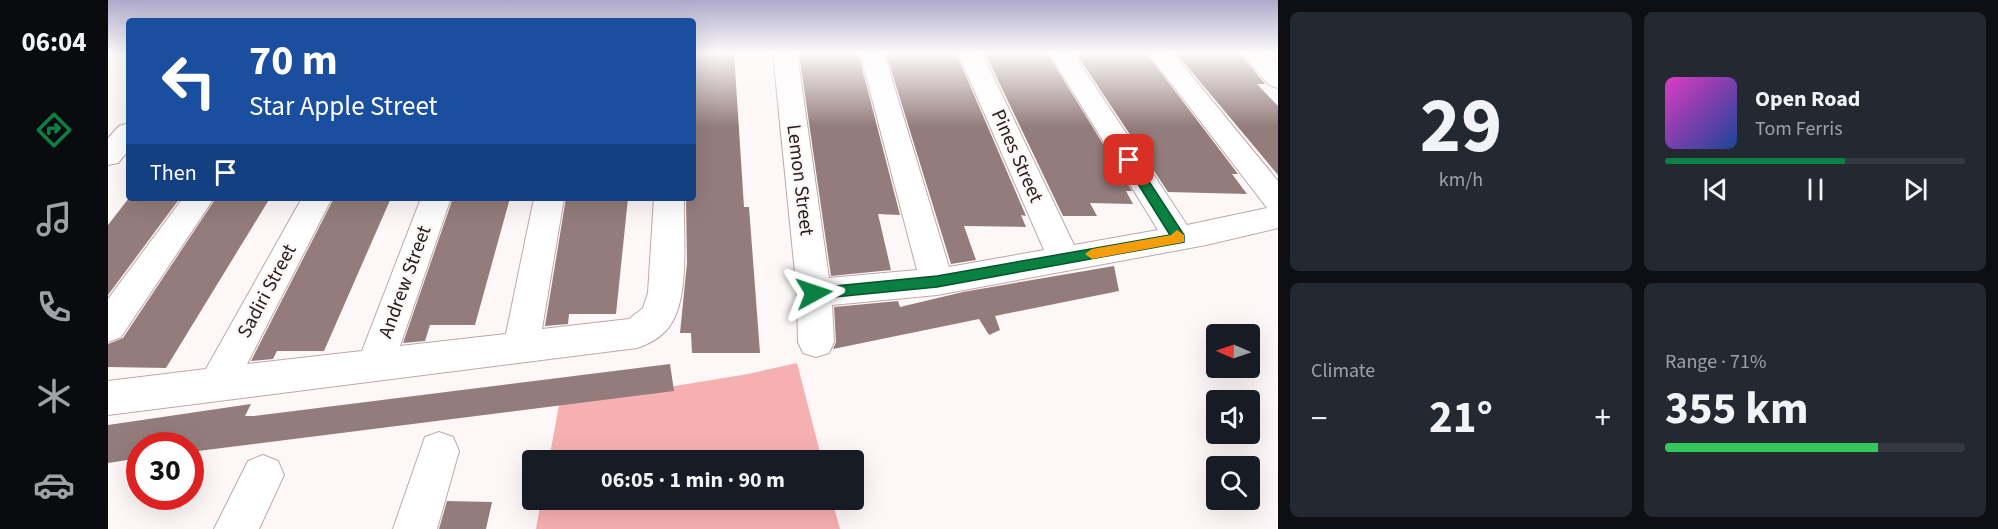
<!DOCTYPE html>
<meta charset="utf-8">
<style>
:root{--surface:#171b24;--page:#242831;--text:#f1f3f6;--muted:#9ea1a6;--line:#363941;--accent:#0b8043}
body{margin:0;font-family:"Source Sans 3",sans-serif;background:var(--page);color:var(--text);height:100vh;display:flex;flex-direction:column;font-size:22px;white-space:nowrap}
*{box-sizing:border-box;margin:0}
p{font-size:20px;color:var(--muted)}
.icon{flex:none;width:33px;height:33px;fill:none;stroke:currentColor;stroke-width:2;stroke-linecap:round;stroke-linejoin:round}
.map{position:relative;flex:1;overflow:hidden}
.panel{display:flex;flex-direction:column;gap:12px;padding:12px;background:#0d0f14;width:720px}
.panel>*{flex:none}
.top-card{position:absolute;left:18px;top:18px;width:570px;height:183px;border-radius:6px;box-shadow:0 6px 24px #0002;background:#1a4fa0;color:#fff;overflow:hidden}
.needle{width:39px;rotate:272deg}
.tools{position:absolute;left:1098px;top:324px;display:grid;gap:12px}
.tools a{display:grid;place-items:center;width:54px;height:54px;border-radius:6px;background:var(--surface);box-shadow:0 6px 24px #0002;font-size:30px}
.speed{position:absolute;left:18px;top:432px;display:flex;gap:12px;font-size:30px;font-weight:700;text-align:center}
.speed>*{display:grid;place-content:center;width:78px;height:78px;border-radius:50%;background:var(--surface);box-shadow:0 6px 24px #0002;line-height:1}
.speed .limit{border:9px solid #d22;background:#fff;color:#111}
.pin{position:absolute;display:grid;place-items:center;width:51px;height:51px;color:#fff;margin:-26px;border-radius:12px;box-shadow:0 3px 9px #0006}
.me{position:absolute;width:66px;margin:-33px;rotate:85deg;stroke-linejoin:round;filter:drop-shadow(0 0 4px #0008)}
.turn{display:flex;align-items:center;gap:21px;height:126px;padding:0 24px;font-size:27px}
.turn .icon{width:78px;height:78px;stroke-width:2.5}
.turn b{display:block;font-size:42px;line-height:51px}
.then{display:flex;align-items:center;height:57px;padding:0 24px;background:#0003;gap:12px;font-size:22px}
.big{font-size:45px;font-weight:700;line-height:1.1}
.panel .tile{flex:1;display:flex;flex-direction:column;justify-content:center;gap:9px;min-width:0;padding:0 21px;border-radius:9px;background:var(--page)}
.panel .dial{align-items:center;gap:0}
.dial b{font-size:78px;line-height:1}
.song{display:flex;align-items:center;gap:18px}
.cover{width:72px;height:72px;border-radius:9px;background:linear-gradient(135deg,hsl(310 70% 55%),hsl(220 70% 35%))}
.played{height:6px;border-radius:3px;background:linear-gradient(90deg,var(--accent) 60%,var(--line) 60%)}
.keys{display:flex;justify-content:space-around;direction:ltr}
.heat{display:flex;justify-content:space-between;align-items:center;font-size:33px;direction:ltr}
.charge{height:9px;border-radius:4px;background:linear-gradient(90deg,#34c759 71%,var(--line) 0)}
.panel .tiles{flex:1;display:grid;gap:12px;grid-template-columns:repeat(2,1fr)}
.trip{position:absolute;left:414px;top:450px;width:342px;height:60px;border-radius:6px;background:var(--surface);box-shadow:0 6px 24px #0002;font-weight:700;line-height:60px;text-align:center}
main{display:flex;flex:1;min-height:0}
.dock{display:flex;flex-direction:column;width:108px;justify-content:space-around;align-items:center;background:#090b0e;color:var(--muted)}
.dock .icon{width:42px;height:42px}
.dock .selected{color:var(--accent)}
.dock b{font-size:27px;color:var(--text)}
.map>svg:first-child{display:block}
.green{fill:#f7b0b2}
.building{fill:#947c7c}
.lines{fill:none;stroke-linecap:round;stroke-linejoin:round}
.street-casing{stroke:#c0a7a7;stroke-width:2}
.street{fill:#fff;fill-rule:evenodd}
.route{fill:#0b8043;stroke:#07532c;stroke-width:1.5}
.slow{fill:#f59e0b}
.labels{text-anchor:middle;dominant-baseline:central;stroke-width:4.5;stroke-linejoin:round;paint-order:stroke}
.street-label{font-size:20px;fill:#2a2020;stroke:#fdf7f7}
</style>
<main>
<nav class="dock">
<b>06:04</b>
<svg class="icon selected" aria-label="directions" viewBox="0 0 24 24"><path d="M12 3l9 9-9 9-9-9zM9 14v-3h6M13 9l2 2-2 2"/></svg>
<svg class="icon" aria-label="music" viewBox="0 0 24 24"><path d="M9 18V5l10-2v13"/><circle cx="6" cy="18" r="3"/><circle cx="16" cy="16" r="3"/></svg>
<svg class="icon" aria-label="phone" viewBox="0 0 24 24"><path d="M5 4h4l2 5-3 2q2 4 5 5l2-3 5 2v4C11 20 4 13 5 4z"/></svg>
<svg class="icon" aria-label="climate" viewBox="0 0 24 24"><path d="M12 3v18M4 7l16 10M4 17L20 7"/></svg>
<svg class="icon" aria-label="car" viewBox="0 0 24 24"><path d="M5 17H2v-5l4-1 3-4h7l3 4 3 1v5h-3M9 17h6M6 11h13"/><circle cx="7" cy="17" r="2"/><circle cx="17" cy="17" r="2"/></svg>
</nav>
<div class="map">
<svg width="1170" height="529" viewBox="0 0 1170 529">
<rect width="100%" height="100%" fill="#fdf7f7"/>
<g class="green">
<path d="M 689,363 L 714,460 L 441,460 L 451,405 L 640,374 Z"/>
<path d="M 433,500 L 724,500 L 732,529 L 428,529 Z"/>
</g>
<g class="building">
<path d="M 585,53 L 626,53 L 636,207 L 641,207 L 652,353 L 584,353 L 583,333 L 572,333 L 579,263 L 578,198 L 585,198 Z"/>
<path d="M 691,53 L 750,53 L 792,215 L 770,214 L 783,270 L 723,276 Z"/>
<path d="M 778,53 L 848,53 L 918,216 L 913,215 L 918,227 L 856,226 L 868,260 L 843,264 Z"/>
<path d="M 877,53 L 939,53 L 1024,191 L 1018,191 L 1025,204 L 982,203 L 989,216 L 955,216 Z"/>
<path d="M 968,53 L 1038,53 L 1130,174 L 1124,174 L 1139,194 L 1060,192 Z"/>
<path d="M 1068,53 L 1131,53 L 1157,84 L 1149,84 L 1170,106 L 1170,175 Z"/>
<path d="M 21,198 L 72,198 L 0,295 L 0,225 Z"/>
<path d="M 108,198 L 162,198 L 58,368 L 0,367 L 0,344 L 15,338 Z"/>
<path d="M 226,198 L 283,198 L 216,351 L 169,351 L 165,359 L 143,361 Z"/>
<path d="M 345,198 L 402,198 L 367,325 L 322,325 L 317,341 L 295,343 Z"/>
<path d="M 458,198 L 520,198 L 508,314 L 461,314 L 460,324 L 437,326 Z"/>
<path d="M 1006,266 L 1011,291 L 887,316 L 892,330 L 881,335 L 871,319 L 725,349 L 728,342 L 726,307 L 790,301 L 792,307 L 855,292 Z"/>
<path d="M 562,364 L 566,391 L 82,452 L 82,446 L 32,446 L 32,458 L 0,463 L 0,425 L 143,404 L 137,416 L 145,416 Z"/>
<path d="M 339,501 L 384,502 L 378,529 L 331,529 Z"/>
</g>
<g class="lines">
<defs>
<g id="street">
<path d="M 665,53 L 689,53 L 721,278 L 809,270 L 752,53 L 776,53 L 841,267 L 936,250 L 850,53 L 874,53 L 966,245 L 1050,230 L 941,53 L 965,53 L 1079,225 L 1159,208 L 1040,53 L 1065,53 L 1170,181 L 1170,228 L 1098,245 L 829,295 L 724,305 L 726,342 L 721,353 L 708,357 L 695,353 L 690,342 L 689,293 Z"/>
<path d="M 1133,53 L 1159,53 L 1170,65 L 1170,88 L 1161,85 Z"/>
<path d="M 21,123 L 21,150 L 10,163 L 0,165 L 0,138 L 11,126 Z"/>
<path d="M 75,198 L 106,198 L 13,337 L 0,342 L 0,299 Z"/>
<path d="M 194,198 L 224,198 L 139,364 L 254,351 L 313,198 L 343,198 L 292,346 L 398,334 L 426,198 L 456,198 L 434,329 L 521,319 L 535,308 L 540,293 L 546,198 L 576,198 C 575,233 582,295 563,324 C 556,336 541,344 529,348 L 0,415 L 0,381 L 98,369 Z"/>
<path d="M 331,432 L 345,437 L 351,451 L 329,529 L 285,529 L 317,437 Z"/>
<path d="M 155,455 L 170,461 L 176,475 L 151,529 L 106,529 L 140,461 Z"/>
</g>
</defs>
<use href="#street" class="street-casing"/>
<use href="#street" class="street"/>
</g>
<linearGradient id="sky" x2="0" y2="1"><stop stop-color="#aea9ca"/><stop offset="0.42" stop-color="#fefbfb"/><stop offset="1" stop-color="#fefbfb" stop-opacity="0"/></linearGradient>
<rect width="1170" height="127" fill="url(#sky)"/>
<path class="route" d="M 1021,156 L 1025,157 L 1076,235 L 1076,242 L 829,287 L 706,299 L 699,293 L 706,288 L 829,276 L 1062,235 L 1015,160 Z"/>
<path class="slow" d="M 1069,230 L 1076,235 L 1076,242 L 984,259 L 977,254 L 984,249 L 1063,235 Z"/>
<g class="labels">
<g class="street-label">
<text transform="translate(909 156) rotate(66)">Pines Street</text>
<text transform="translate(692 180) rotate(83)">Lemon Street</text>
<text transform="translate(297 282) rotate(-70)">Andrew Street</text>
<text transform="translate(159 291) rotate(-62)">Sadiri Street</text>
</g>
</g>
</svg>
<div class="tools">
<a><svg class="needle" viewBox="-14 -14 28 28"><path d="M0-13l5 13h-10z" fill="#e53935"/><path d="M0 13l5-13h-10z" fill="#9ea1a6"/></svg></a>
<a><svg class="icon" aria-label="sound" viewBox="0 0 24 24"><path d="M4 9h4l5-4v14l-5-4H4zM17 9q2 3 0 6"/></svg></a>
<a><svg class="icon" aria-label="search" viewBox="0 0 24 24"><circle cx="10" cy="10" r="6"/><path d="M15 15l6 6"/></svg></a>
</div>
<div class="speed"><div class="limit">30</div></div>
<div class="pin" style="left:1021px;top:160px;background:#d93025"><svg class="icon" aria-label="arrive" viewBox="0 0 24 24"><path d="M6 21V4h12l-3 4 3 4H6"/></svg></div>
<svg class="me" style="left:706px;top:293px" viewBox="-20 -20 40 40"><path d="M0-17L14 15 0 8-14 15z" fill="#0b8043" stroke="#fff" stroke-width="4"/></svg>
<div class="trip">06:05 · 1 min · 90 m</div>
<div class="top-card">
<div class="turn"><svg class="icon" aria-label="left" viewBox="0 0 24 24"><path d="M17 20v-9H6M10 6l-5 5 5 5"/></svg><div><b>70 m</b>Star Apple Street</div></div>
<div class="then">Then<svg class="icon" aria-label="arrive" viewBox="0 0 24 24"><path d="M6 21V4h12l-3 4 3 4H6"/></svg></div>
</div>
</div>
<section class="panel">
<div class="tiles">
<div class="tile dial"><b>29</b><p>km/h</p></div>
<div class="tile">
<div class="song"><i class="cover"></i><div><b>Open Road</b><p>Tom Ferris</p></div></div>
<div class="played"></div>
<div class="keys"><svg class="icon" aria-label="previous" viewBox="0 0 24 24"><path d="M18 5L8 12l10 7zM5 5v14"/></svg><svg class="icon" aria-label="pause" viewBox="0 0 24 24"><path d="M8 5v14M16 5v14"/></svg><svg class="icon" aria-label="next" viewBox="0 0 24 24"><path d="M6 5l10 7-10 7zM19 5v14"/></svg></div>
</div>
<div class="tile"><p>Climate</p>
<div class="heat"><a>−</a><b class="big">21°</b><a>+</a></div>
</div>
<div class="tile"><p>Range · 71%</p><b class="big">355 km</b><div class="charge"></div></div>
</div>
</section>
</main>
